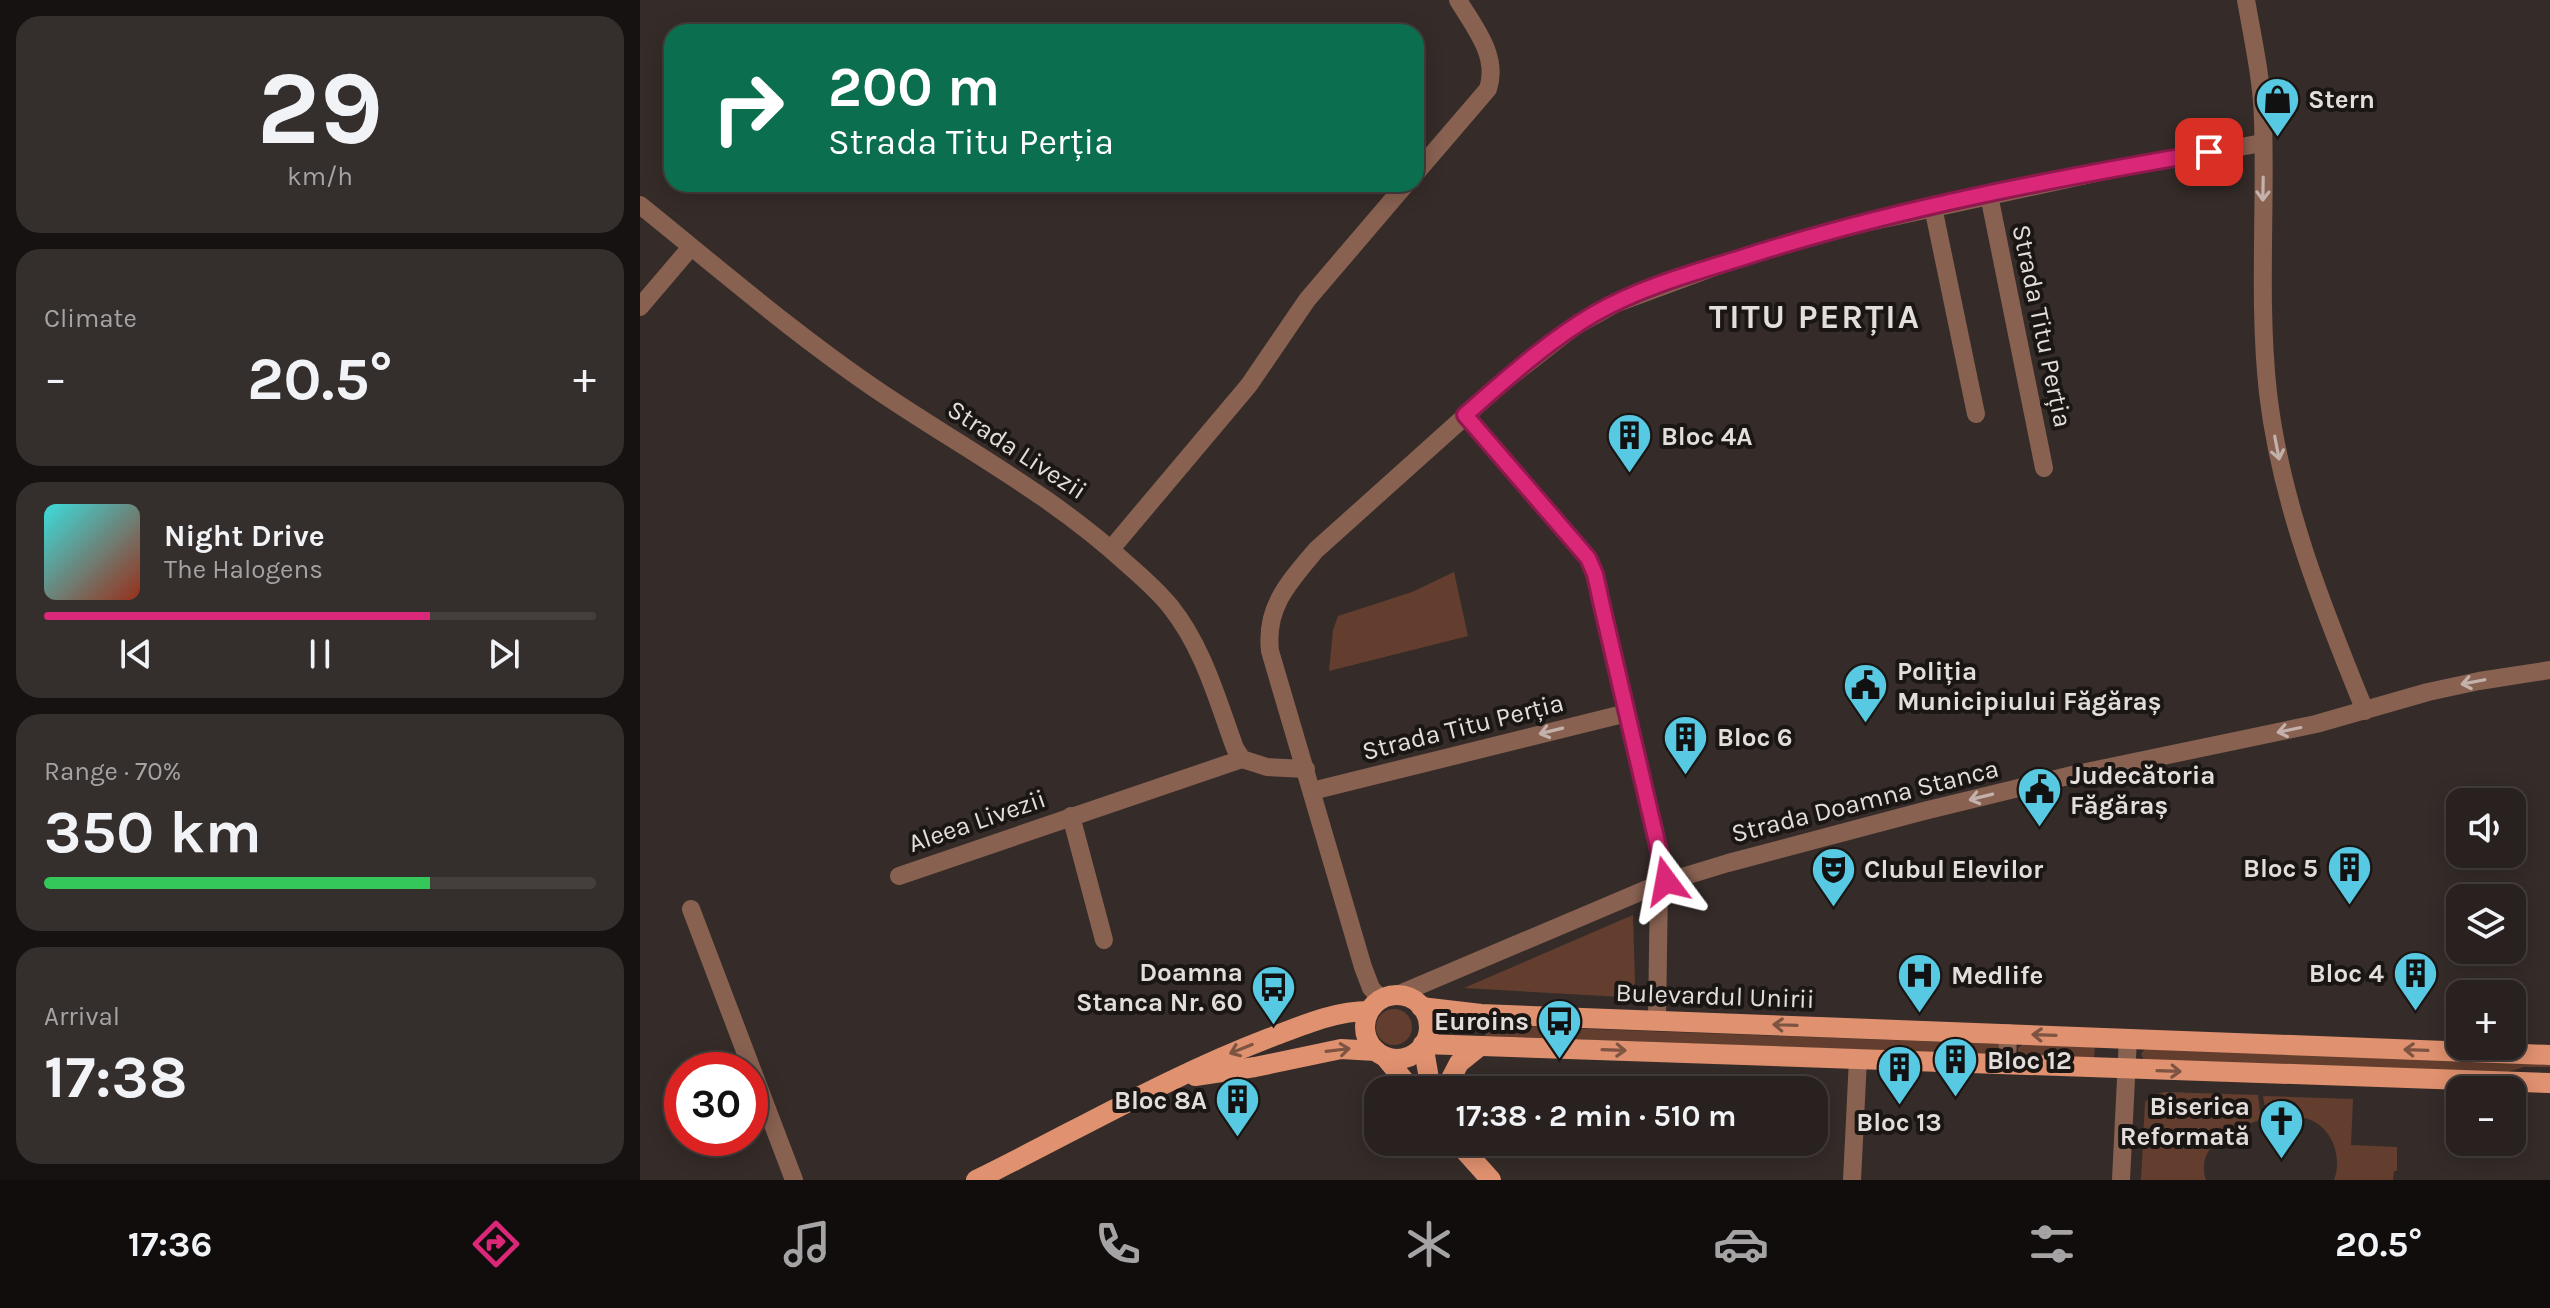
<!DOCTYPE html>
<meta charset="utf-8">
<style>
:root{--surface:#28211f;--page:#342e2c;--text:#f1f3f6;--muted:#a5a3a4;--line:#443e3d;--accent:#db2777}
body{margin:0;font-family:Karla,sans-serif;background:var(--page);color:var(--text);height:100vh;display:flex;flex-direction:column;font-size:30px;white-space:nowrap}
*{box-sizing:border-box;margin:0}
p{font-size:26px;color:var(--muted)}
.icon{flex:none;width:44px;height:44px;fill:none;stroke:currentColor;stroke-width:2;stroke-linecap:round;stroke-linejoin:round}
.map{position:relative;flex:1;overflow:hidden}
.sheet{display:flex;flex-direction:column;gap:16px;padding:16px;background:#161211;width:640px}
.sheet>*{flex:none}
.guide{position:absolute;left:24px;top:24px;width:760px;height:168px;border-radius:24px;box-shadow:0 4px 20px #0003,0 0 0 2px var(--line);background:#0b6e4f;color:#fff;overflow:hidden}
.buttons{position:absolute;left:1806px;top:788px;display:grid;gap:16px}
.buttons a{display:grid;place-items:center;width:80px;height:80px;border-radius:16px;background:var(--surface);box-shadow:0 4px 20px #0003,0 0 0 2px var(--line);font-size:40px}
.speed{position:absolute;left:24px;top:1052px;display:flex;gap:16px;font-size:40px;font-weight:700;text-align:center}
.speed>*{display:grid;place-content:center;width:104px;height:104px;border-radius:50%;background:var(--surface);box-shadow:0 4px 20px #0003,0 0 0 2px var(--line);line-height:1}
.speed .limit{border:12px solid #d22;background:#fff;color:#111}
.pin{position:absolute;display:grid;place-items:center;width:68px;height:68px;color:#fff;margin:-34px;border-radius:16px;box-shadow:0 4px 12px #0006}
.me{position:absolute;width:88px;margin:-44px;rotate:347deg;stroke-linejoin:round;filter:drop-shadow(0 0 6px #0008)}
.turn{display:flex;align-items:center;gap:28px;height:168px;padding:0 32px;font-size:36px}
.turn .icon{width:104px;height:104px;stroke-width:2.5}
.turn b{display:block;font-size:56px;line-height:68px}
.big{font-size:60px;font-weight:700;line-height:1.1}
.sheet .tile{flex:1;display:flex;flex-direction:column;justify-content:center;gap:12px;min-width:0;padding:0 28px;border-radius:24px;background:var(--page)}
.sheet .dial{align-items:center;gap:0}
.dial b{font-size:104px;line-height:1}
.song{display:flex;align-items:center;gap:24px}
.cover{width:96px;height:96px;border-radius:12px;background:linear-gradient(135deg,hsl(180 70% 55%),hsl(10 70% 35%))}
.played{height:8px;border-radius:4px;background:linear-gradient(90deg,var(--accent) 70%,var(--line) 70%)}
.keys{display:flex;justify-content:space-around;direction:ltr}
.heat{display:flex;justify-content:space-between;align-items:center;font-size:44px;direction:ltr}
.charge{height:12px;border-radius:6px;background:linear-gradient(90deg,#34c759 70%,var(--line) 0)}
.trip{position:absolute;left:724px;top:1076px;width:464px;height:80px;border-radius:24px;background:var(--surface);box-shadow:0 4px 20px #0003,0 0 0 2px var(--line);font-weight:700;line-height:80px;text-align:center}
.tab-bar{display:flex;height:128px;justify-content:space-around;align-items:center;background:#100d0c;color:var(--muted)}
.tab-bar .icon{width:56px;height:56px}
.tab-bar .current{color:var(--accent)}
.tab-bar b{font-size:36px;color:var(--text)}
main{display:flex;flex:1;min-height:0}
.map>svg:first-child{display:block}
.green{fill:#633e2e}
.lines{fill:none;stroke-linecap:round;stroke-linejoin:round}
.minor{stroke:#886151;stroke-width:18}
.major{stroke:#e0916f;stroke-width:20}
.oneway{stroke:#c3b2ab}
.oneway2{stroke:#7d5442}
.route-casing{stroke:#8e194d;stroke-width:20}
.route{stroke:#db2777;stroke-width:14}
.labels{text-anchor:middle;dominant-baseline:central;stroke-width:8;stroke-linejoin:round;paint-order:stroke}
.poi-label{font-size:26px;font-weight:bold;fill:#e3dddb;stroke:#1a1614;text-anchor:start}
.street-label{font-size:26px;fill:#e3dddb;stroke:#1a1614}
.district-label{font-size:34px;font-weight:bold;letter-spacing:2px;fill:#e3dddb;stroke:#1a1614}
</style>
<main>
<section class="sheet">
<div class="tile dial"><b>29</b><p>km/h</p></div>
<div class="tile"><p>Climate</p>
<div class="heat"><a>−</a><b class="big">20.5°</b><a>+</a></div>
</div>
<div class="tile">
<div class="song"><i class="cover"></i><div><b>Night Drive</b><p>The Halogens</p></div></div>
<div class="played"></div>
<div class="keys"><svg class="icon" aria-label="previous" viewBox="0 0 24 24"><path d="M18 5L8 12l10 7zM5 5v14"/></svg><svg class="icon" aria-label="pause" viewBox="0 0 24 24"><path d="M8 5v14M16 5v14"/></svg><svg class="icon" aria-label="next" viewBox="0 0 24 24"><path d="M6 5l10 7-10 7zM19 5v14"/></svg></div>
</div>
<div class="tile"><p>Range · 70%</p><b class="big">350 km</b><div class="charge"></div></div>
<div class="tile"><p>Arrival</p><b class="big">17:38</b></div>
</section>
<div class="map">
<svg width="1910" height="1180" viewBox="0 0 1910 1180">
<rect width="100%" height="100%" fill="#352c29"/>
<g class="green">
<path d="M 814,572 L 828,636 L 689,671 L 693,630 L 698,616 L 772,592 Z"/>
<path d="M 993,915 L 995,982 L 990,994 L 983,997 L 824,988 Z"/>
<circle cx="754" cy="1027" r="18"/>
<path d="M 845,1025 L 1359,1044 L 1358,1054 L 1350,1054 L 845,1036 Z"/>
<path d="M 1383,1044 L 1455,1047 L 1454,1058 L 1383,1056 L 1378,1051 L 1378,1048 Z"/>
<path d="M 1505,1049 L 1910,1064 L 1910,1067 L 1884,1067 L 1862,1074 L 1504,1060 L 1501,1054 Z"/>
<path d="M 1525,1092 L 1618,1095 L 1621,1120 C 1593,1128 1555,1144 1566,1180 L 1501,1180 L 1505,1102 L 1512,1095 Z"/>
<path d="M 1623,1096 L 1713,1099 L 1711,1145 L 1757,1147 L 1757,1171 L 1754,1171 L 1753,1180 L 1694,1180 C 1703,1157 1692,1125 1665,1118 C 1653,1115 1639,1118 1627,1119 Z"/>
</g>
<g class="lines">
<g class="minor">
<path d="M 1606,0 C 1613,40 1622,80 1623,120 C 1626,211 1618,302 1628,393 C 1641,504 1683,608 1725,711"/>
<path d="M 776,173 L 848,89 C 859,56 834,27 818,0"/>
<path d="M 1349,195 L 1404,468"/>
<path d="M 0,205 C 77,267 152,332 234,388 C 319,446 410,493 487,564 C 502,577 517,590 530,606 C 563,647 577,699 595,748 L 602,759 L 627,767 L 666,769"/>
<path d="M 1293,207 L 1336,414"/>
<path d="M 0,307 L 51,247"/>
<path d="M 825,415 L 948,558 L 955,574 L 962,606 L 1026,881"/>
<path d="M 471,549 L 609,385 L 667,300 L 766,184"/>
<path d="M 672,791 L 987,713"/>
<path d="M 431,816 L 464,940"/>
<path d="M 259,876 L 602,759"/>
<path d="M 51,909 L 154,1180"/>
<path d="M 757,995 L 1019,884 L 1088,863 L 1284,811 L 1432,775 L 1676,724 L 1788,692 L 1839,681 L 1910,670"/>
<path d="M 741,999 L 731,988 L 723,967 L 630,651 C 625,607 649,582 676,550 L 861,384 L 934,327 L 977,303 L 1085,263 L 1197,229 L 1488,166 L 1623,143"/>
<path d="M 1017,1020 L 1019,884"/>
<path d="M 1367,1064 L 1368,1033"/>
<path d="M 1212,1180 L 1218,1059"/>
<path d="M 1481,1180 L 1488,1038"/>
</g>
<g class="major">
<circle cx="757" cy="1027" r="32"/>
<path d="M 781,1007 L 841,1014 L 1910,1055"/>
<path d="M 745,1057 L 772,1090"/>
<path d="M 555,1076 L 615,1067 L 701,1049 L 736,1051"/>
<path d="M 791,1090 L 783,1044 L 1910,1083"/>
<path d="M 805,1090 L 819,1063 L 840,1046"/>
<path d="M 817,1142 L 851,1180"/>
<path d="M 336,1180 C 434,1132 527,1077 629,1038 C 661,1026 694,1011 729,1011"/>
</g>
</g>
<defs><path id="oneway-shaft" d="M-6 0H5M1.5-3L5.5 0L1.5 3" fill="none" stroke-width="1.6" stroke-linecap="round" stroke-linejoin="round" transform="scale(2)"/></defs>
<g class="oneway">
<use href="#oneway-shaft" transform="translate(1623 189) rotate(91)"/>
<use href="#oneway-shaft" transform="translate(1637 448) rotate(79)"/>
<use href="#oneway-shaft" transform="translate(1833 682) rotate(169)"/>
<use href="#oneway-shaft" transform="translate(1649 730) rotate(168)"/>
<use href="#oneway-shaft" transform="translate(911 731) rotate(166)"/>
<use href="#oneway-shaft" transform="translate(1341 797) rotate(166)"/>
</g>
<g class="oneway2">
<use href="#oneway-shaft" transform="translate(1145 1025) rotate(-178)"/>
<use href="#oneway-shaft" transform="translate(1404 1035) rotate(-178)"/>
<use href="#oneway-shaft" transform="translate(601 1049) rotate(158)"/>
<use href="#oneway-shaft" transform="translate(698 1050) rotate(-7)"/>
<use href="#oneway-shaft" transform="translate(974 1050) rotate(2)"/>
<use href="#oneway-shaft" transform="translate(1776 1050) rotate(-178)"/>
<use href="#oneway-shaft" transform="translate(1529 1071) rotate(2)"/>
</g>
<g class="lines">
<defs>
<path id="route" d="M 1026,881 L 962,606 L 955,574 L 948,558 L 825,415 C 865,380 908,341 954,314 C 999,288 1052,273 1101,258 C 1253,209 1412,179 1569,152"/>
</defs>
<use href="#route" class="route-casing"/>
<use href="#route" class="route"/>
</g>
<defs>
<symbol id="shop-pin" viewBox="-11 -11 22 30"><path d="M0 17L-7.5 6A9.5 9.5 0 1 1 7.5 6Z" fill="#58c9e3" stroke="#1a1614"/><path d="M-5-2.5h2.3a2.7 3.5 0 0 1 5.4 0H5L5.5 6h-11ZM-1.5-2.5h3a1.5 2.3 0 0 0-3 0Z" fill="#111"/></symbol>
<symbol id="building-pin" viewBox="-11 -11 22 30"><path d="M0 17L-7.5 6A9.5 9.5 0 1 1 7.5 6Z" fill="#58c9e3" stroke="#1a1614"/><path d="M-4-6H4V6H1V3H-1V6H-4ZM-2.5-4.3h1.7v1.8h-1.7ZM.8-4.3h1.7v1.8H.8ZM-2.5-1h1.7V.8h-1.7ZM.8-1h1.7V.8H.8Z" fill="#111"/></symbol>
<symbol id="civic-pin" viewBox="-11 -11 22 30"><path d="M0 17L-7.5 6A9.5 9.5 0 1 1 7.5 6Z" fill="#58c9e3" stroke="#1a1614"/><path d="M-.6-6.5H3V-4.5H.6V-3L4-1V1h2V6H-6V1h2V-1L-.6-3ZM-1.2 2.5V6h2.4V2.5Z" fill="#111"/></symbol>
<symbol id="theatre-pin" viewBox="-11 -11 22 30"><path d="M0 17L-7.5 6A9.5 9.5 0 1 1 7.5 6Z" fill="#58c9e3" stroke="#1a1614"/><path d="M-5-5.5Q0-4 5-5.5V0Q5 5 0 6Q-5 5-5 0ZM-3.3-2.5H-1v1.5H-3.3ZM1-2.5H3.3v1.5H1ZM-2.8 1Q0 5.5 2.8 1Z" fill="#111"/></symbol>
<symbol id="hospital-pin" viewBox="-11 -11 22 30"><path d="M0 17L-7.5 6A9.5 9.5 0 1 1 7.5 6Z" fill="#58c9e3" stroke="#1a1614"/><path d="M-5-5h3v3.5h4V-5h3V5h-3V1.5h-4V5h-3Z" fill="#111"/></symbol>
<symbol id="bus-pin" viewBox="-11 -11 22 30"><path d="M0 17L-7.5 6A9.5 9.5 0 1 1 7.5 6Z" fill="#58c9e3" stroke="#1a1614"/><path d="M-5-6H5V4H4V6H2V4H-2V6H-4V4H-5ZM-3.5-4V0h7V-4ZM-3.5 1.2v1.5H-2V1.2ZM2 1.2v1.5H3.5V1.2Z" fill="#111"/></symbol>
<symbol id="church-pin" viewBox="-11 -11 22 30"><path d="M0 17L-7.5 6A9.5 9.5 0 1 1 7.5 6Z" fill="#58c9e3" stroke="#1a1614"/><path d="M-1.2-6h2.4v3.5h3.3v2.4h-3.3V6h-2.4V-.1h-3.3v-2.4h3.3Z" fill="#111"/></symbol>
</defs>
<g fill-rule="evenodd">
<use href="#shop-pin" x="1612" y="74" width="51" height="69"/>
<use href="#building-pin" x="964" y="410" width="51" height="69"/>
<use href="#civic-pin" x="1200" y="660" width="51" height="69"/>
<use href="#building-pin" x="1020" y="712" width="51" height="69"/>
<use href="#civic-pin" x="1374" y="764" width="51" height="69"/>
<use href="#building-pin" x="1684" y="842" width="51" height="69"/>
<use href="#theatre-pin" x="1168" y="844" width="51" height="69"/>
<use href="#building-pin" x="1750" y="948" width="51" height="69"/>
<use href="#hospital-pin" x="1254" y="950" width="51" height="69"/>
<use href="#bus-pin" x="608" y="962" width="51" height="69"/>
<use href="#bus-pin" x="894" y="996" width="51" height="69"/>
<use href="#building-pin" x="1290" y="1034" width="51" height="69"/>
<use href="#building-pin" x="1234" y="1042" width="51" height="69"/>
<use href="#building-pin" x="572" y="1074" width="51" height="69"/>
<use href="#church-pin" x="1616" y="1096" width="51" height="69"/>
</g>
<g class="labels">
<g class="poi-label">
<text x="1668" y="99">Stern</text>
<text x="1021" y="436">Bloc 4A</text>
<text x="1257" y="671">Poliția<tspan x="1257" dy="30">Municipiului Făgăraș</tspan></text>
<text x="1077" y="737">Bloc 6</text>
<text x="1430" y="775">Judecătoria<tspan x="1430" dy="30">Făgăraș</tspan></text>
<text x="1678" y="868" text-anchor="end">Bloc 5</text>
<text x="1224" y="869">Clubul Elevilor</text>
<text x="603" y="972" text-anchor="end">Doamna<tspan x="603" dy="30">Stanca Nr. 60</tspan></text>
<text x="1744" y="973" text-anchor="end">Bloc 4</text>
<text x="1311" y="975">Medlife</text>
<text x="889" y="1021" text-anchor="end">Euroins</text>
<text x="1347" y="1060">Bloc 12</text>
<text x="567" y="1100" text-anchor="end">Bloc 8A</text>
<text x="1610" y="1106" text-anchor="end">Biserica<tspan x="1610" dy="30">Reformată</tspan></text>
<text x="1259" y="1122" text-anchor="middle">Bloc 13</text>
</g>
<g class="street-label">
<text transform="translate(1402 326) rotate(78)">Strada Titu Perția</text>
<text transform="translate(377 450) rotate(33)">Strada Livezii</text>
<text transform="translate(823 727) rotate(-14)">Strada Titu Perția</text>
<text transform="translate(1225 801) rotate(-14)">Strada Doamna Stanca</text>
<text transform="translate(337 821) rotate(-19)">Aleea Livezii</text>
<text transform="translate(1075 996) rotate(2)">Bulevardul Unirii</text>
</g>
<g class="district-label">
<text x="1175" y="317">TITU PERȚIA</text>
</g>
</g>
</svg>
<div class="buttons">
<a><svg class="icon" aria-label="sound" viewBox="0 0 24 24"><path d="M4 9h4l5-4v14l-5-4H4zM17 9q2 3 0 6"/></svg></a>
<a><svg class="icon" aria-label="layers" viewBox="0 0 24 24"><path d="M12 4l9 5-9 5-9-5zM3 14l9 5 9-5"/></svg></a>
<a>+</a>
<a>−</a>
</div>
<div class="speed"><div class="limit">30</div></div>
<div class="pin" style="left:1569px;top:152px;background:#d93025"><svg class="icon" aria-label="arrive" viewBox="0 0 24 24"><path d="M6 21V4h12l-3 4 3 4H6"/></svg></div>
<svg class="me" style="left:1026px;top:881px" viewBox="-20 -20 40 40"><path d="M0-17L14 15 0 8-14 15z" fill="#db2777" stroke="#fff" stroke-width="4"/></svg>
<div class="trip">17:38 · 2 min · 510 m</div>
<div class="guide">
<div class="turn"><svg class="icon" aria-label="right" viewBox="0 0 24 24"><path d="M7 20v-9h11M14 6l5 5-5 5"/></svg><div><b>200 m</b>Strada Titu Perția</div></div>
</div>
</div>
</main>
<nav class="tab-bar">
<b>17:36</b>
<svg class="icon current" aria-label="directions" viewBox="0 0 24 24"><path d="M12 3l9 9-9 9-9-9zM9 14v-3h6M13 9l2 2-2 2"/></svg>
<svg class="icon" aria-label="music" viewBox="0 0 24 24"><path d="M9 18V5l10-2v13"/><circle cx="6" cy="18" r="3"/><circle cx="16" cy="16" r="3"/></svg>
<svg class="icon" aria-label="phone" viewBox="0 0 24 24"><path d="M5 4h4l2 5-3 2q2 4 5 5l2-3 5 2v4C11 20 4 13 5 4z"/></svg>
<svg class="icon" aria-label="climate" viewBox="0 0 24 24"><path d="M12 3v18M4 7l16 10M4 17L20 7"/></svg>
<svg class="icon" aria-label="car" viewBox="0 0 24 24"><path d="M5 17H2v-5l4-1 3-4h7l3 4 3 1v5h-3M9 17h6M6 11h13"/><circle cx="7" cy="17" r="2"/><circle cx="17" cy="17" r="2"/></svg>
<svg class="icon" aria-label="filters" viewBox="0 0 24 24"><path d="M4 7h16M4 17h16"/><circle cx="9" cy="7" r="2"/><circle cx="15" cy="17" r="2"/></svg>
<b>20.5°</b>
</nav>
